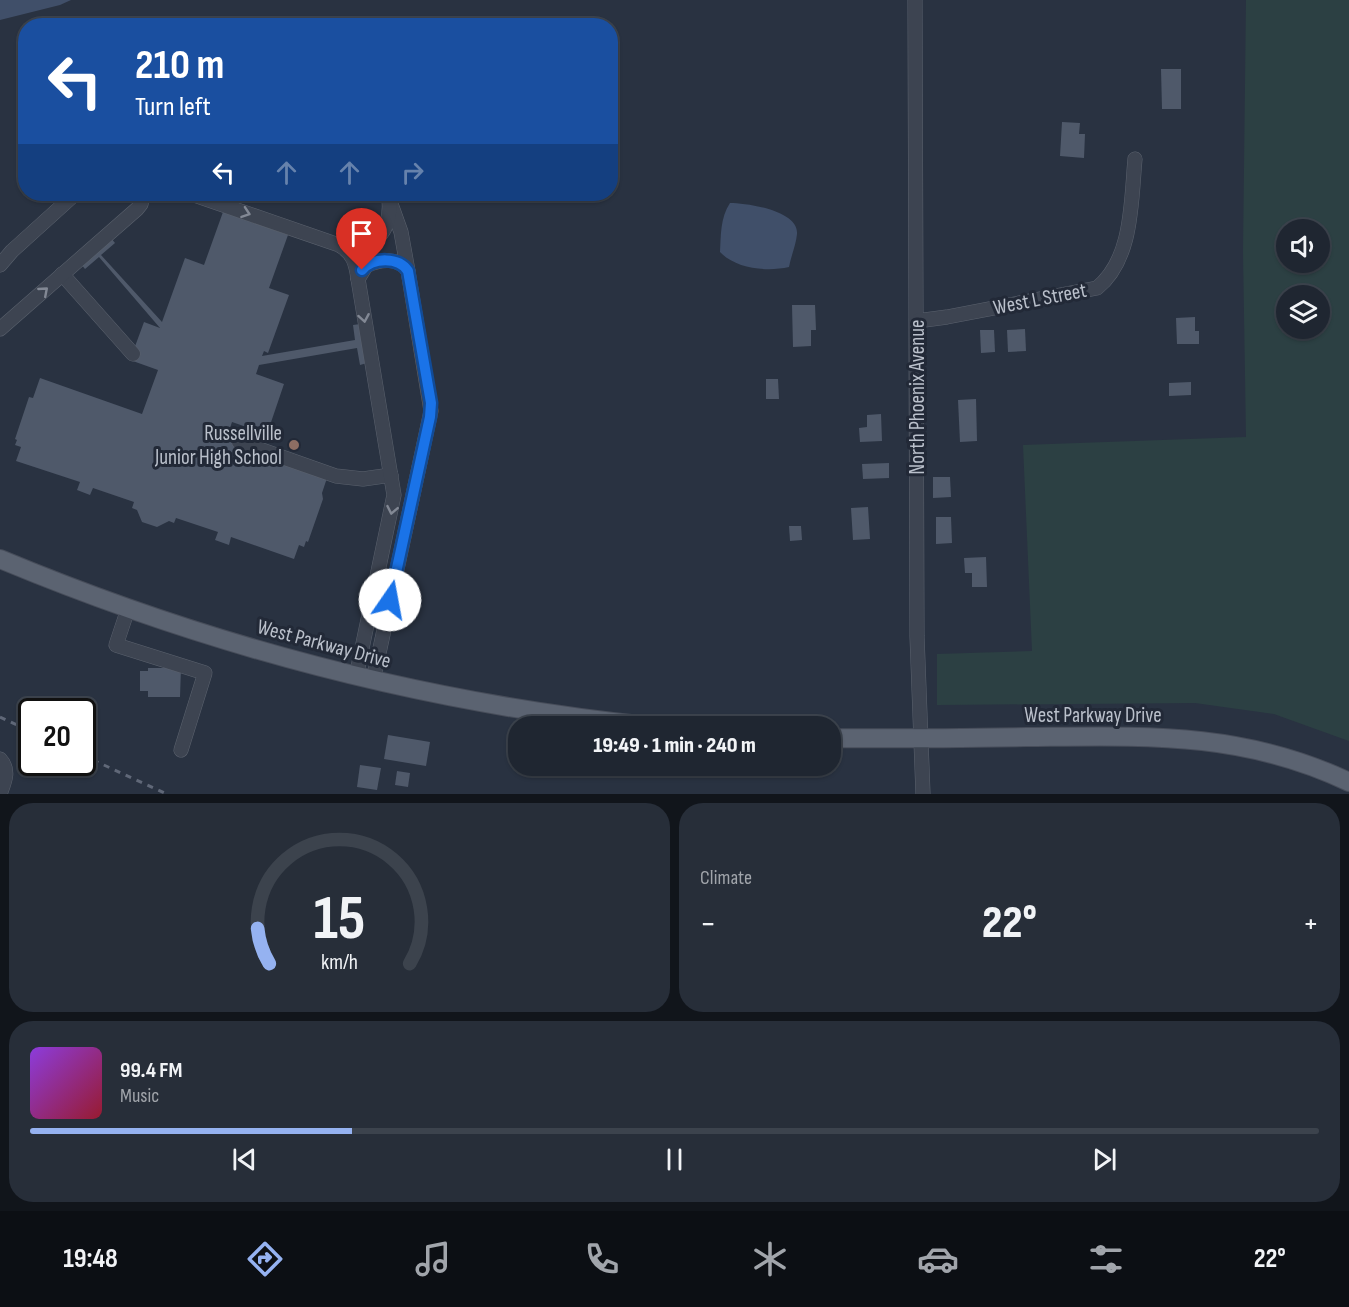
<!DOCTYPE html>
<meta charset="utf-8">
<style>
:root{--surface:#1f2631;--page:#272e39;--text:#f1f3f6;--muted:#a1a5ab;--line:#3c434d;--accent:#95b2f1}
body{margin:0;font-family:"Sofia Sans Condensed",sans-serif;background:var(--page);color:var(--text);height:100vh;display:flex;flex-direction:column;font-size:22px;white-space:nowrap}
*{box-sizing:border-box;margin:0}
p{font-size:20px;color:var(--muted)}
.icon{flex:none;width:33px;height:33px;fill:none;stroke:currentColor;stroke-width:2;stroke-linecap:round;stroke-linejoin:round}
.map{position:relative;height:794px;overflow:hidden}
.sheet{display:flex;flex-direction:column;gap:9px;padding:9px;background:#11151b;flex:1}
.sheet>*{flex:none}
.guide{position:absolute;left:18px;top:18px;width:600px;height:183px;border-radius:24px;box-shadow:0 2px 4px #0004,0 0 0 2px var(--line);background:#1a4fa0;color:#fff;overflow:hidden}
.tools{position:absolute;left:1276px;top:219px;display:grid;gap:12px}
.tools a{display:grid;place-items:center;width:54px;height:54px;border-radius:50%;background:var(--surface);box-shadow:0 2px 4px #0004,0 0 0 2px var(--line);font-size:30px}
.speed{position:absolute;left:18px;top:698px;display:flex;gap:12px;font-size:30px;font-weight:700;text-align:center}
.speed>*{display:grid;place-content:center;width:78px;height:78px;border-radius:50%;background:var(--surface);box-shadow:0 2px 4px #0004,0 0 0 2px var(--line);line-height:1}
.speed .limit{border:3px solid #111;border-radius:9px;background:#fff;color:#111}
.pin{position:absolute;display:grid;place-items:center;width:51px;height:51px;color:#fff;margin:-62px -26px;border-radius:50% 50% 50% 0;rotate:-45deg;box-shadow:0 0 6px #0007}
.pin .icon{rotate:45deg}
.me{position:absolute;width:66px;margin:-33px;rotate:12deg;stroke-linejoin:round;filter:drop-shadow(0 0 4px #0008)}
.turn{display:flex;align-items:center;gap:21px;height:126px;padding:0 18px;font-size:27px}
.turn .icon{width:78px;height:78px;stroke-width:2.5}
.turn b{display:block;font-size:42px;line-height:51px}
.lanes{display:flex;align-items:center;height:57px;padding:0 18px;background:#0003;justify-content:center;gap:30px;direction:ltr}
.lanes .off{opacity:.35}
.big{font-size:45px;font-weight:800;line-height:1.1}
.sheet .widget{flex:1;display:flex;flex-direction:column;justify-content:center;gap:9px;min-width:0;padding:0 21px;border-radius:24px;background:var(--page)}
.sheet .dial{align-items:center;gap:0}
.dial svg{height:156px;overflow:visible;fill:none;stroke:var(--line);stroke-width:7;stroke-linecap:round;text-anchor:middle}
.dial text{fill:var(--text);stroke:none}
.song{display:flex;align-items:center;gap:18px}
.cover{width:72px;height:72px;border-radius:9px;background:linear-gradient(135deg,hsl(270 70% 55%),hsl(350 70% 35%))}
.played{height:6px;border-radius:3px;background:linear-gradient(90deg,var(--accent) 25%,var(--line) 25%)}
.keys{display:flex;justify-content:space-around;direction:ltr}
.heat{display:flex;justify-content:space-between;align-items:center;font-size:33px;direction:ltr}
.sheet .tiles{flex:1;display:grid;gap:9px;grid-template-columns:1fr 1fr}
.widget:last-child{grid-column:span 2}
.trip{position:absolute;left:508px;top:716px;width:333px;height:60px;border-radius:24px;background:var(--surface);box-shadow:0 2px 4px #0004,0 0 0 2px var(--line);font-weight:800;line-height:60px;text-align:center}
.menu{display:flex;height:96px;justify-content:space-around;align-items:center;background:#0c0f14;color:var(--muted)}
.menu .icon{width:42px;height:42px}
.menu .active{color:var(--accent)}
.menu b{font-size:27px;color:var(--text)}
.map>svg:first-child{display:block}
.green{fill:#2c4043;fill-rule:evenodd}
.water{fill:#404f69}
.building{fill:#4f596a}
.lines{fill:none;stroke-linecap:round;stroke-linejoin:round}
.minor-casing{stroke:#5b626e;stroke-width:15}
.major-casing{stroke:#474d5a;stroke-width:20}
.minor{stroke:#3d4451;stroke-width:14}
.major{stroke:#5b6371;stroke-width:18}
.rail{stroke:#606878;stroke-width:3;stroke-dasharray:6 6;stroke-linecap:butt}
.oneway{stroke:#828894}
.route-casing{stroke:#114b97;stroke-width:15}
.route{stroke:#1a73e8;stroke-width:10}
.education-dot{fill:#8d6e63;stroke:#222937;stroke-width:2}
.labels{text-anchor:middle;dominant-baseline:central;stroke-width:6;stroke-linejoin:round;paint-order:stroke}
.street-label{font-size:21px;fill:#bac0cb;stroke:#222937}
.poi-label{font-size:21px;fill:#bac0cb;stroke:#222937;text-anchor:end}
</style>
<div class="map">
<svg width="1349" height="794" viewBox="0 0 1349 794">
<rect width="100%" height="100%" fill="#293241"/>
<path class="green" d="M 1246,0 L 1349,0 L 1349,741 L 1274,714 L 1195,703 L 937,705 L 937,654 L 1032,651 L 1023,445 L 1246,437 L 1243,252 ZM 1287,230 L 1320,230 L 1320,262 L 1287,262 ZM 1287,296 L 1320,296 L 1320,328 L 1287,328 Z"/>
<g class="water">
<path d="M 0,0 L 71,0 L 60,5 L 0,20 Z"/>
<path d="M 730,203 C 748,203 799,211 797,234 C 796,245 791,256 789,267 C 767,272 736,269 720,252 C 721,236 720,218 730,203 Z"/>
</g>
<g class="building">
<path d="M 1161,69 L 1181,69 L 1181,109 L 1162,109 Z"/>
<path d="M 1062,122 L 1080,123 L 1079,134 L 1085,134 L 1084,158 L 1060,156 Z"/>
<path d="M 223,212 L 288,235 L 269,288 L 289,295 L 268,353 L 264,351 L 262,356 L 355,340 L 353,325 L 360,324 L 367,363 L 360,365 L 357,348 L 259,365 L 256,374 L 284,384 L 267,434 L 232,422 L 229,431 L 241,436 L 237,447 L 327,478 L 322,493 L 323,499 L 308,542 L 306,541 L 304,547 L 299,545 L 294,559 L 231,537 L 229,545 L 215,540 L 218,532 L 176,518 L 174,523 L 169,521 L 157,527 L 142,522 L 137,510 L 132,508 L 134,502 L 93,488 L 90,495 L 77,490 L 80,482 L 16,461 L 21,447 L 15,445 L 17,440 L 15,439 L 29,397 L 33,398 L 40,378 L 142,414 L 158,370 L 130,360 L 144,322 L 160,328 L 99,257 L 85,269 L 81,264 L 111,238 L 115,243 L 101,255 L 162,322 L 185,258 L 204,265 Z"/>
<path d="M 792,305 L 815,305 L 816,330 L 811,330 L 811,346 L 793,347 Z"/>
<path d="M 1195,317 L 1195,331 L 1199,331 L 1199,344 L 1177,344 L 1176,318 Z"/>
<path d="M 1025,329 L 1026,351 L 1008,352 L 1007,330 Z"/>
<path d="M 980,330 L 994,330 L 995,352 L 981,353 Z"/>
<path d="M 766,379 L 778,379 L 779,399 L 766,399 Z"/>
<path d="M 1191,382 L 1191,395 L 1169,396 L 1169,383 Z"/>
<path d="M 976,399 L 977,441 L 960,442 L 958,400 Z"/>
<path d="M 881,414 L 882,441 L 860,442 L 859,428 L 867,427 L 867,415 Z"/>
<path d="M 889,463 L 889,478 L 863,479 L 862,464 Z"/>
<path d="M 933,477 L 950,477 L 951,497 L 933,498 Z"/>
<path d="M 868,507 L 870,539 L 853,540 L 851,508 Z"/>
<path d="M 936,517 L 951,517 L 952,543 L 936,544 Z"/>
<path d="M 789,526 L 801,526 L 802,540 L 790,541 Z"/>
<path d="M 986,557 L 987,587 L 972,587 L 972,573 L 965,573 L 964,558 Z"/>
<path d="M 148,668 L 181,668 L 180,697 L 148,697 L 148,691 L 140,691 L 140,671 L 148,671 Z"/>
<path d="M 388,735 L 430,742 L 426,766 L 384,759 Z"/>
<path d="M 360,765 L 381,768 L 377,790 L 357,787 Z"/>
<path d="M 397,771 L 410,773 L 408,787 L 395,785 Z"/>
</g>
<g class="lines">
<defs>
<g id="minor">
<path d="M 915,0 L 917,636 L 923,794"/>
<path d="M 191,194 L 339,245 C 353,253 356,263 358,279"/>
<path d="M 391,204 L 401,232 L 408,271"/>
<path d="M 341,246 C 373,253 392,231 389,200"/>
<path d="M 0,265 L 12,251 L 75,194"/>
<path d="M 62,274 L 133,354"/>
<path d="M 917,321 L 947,317 L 1097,288 C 1133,259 1131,201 1135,159"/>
<path d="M 0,329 L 137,209 L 141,204 L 143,194"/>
<path d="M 239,442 L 336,476 L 363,479 L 391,475"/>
<path d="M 128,609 L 116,645 L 205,673 L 181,750"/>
<path d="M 356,677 L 394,495 L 358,279 L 366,266 C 380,259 399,257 408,271 L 431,411 L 373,681"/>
<path d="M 0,759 C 10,770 5,781 0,794"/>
</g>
<g id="major">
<path d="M 0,559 C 209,646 424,703 649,726"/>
<path d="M 831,738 C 896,739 962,738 1027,737 C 1143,736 1242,731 1349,782"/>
</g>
</defs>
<use href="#minor" class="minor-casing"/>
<use href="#major" class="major-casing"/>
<use href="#minor" class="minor"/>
<use href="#major" class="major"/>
<g class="rail">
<path d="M 0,717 L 32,732"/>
<path d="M 82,755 L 167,794"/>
</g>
</g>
<defs><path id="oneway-chevron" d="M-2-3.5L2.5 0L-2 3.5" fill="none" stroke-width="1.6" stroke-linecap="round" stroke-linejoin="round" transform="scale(1.5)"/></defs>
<g class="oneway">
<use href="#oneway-chevron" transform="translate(246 213) rotate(19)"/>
<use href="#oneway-chevron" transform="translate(44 291) rotate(-41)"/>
<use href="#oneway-chevron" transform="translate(364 318) rotate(80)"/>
<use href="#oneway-chevron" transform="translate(392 510) rotate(101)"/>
</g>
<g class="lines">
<defs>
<path id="route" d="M 362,270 C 373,257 399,257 408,271 L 431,403 L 430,417 L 390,600"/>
</defs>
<use href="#route" class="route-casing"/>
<use href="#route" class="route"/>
</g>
<circle class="education-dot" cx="294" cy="445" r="6"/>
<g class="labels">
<g class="street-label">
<text transform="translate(1040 299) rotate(-11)">West L Street</text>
<text transform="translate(917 397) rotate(-90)">North Phoenix Avenue</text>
<text transform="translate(324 644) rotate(15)">West Parkway Drive</text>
<text x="1093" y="715">West Parkway Drive</text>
</g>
<g class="poi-label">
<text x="282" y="433">Russellville<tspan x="282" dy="24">Junior High School</tspan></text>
</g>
</g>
</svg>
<div class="tools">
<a><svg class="icon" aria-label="sound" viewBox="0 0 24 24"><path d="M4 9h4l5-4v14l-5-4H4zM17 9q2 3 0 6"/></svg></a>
<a><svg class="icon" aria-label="layers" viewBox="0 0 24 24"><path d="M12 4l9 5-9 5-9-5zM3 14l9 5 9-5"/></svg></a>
</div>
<div class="speed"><div class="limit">20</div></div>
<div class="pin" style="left:362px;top:270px;background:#d93025"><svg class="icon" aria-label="arrive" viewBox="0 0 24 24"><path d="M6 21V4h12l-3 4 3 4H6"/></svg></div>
<svg class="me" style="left:390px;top:600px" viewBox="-20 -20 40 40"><circle r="19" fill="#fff"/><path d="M0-13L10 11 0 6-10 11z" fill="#1a73e8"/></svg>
<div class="trip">19:49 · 1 min · 240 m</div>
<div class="guide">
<div class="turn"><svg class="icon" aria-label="left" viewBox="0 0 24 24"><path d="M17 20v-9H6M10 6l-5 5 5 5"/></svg><div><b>210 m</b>Turn left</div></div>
<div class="lanes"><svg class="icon" aria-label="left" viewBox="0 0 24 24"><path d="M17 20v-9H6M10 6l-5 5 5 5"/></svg><svg class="icon off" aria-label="ahead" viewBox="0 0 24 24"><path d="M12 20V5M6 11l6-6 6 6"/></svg><svg class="icon off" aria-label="ahead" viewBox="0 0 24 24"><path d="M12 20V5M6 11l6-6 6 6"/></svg><svg class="icon off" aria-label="right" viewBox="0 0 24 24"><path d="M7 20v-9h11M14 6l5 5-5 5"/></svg></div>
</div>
</div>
<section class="sheet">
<div class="tiles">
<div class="widget dial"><svg viewBox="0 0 100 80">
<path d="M14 69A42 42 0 1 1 86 69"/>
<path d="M14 69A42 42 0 0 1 8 51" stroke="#95b2f1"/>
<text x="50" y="56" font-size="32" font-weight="700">15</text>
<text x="50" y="72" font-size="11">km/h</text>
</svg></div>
<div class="widget"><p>Climate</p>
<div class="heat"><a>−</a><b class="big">22°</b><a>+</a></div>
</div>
<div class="widget">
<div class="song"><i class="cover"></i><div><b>99.4 FM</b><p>Music</p></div></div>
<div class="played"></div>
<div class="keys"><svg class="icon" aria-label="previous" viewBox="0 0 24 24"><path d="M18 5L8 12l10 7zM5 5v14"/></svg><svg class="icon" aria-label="pause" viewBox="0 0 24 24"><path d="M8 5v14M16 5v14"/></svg><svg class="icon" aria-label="next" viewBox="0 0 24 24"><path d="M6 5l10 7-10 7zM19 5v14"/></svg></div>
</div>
</div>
</section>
<nav class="menu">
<b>19:48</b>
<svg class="icon active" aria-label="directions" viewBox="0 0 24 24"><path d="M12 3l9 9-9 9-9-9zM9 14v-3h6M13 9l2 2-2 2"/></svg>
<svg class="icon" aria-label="music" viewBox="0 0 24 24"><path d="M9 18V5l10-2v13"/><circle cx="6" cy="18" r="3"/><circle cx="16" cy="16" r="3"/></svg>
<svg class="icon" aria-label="phone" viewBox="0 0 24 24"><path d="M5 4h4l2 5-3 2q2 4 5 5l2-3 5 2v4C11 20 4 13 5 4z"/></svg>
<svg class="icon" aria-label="climate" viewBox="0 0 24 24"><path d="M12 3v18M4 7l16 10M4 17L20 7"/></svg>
<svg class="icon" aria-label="car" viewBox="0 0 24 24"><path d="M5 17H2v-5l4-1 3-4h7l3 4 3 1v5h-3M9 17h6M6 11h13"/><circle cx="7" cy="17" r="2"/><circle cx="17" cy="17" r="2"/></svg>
<svg class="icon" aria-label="filters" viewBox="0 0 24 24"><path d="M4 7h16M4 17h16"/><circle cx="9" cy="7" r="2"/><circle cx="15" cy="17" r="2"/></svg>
<b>22°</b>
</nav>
